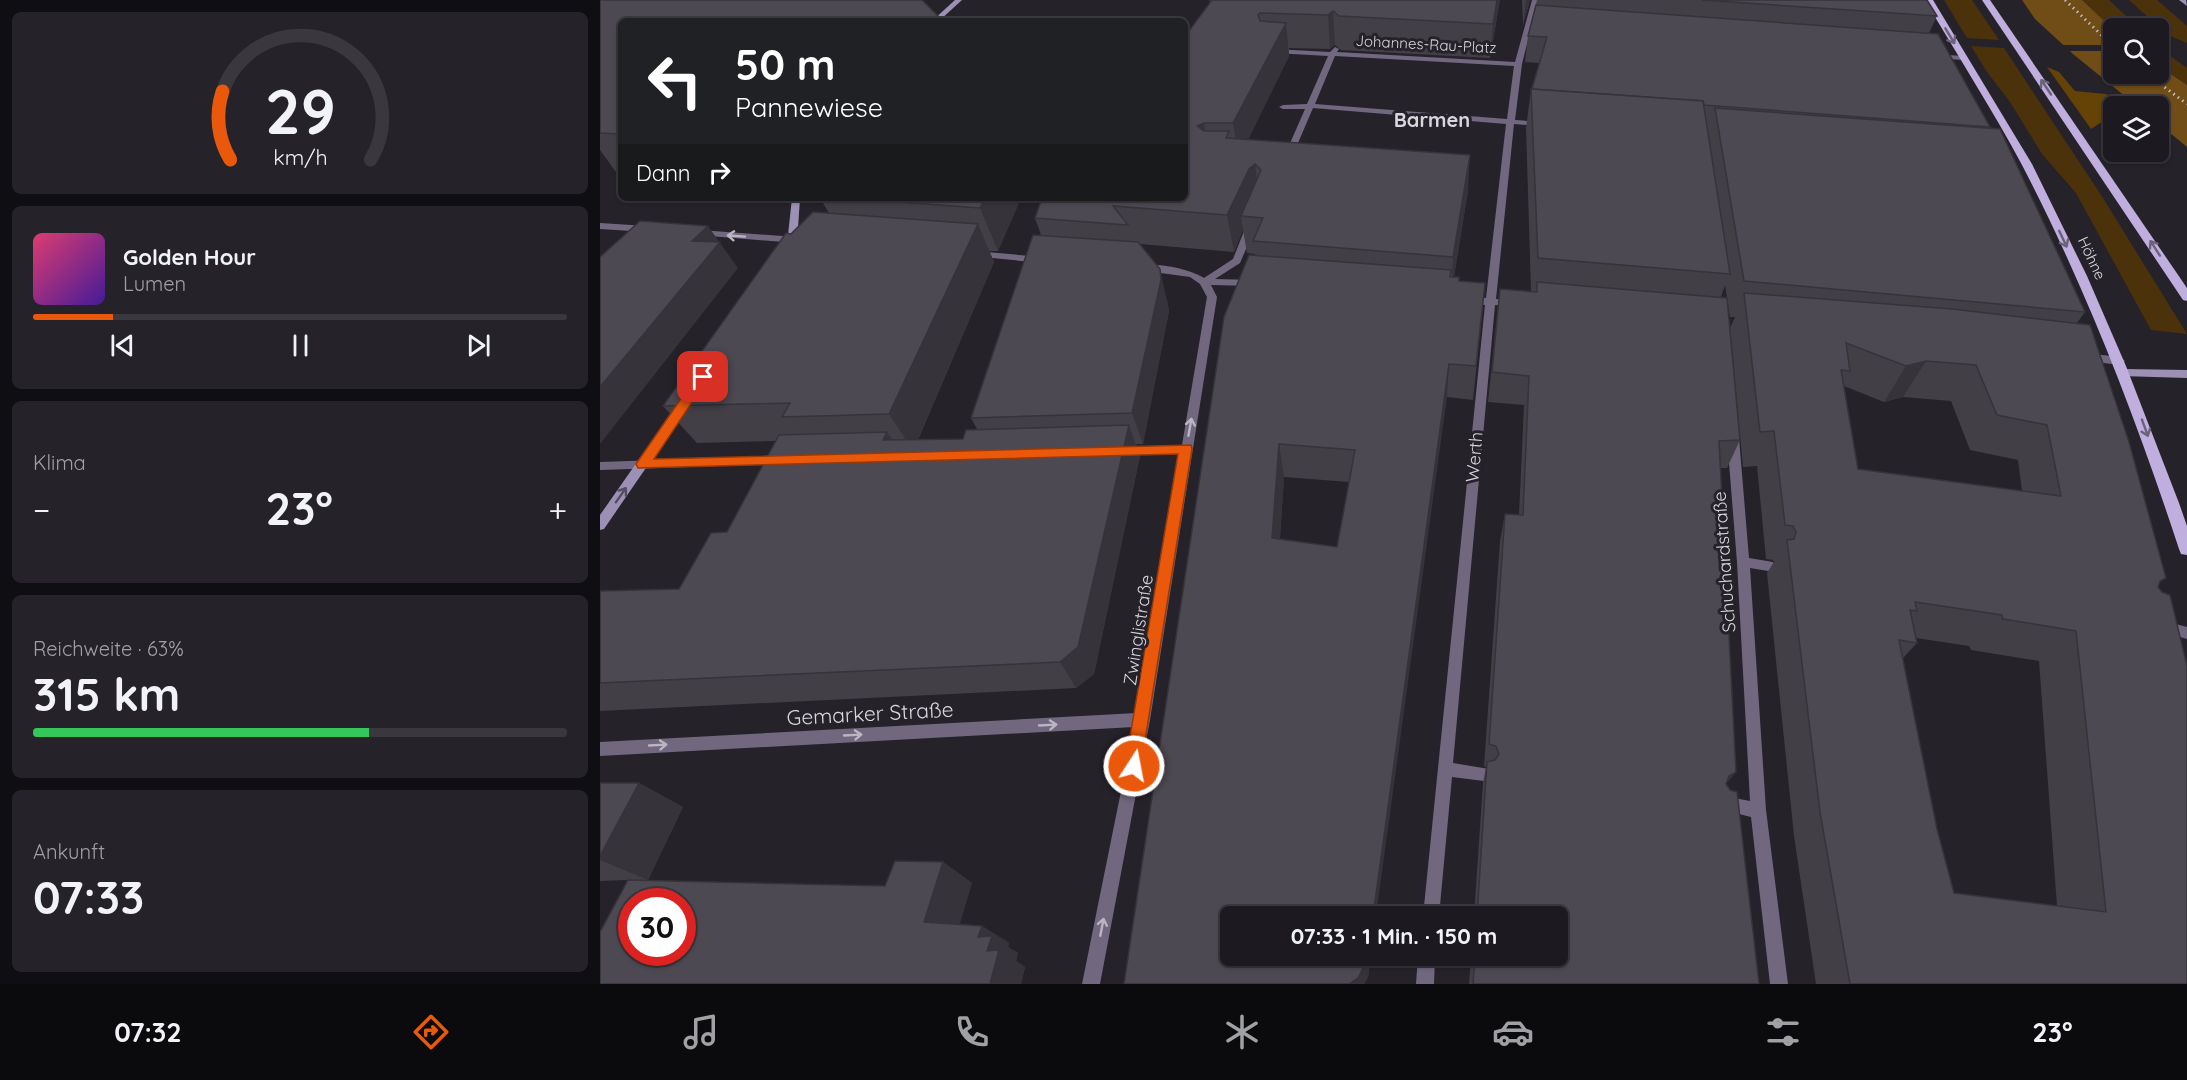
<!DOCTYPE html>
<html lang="de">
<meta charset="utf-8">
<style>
:root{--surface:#1c1a20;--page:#252329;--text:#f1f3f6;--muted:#a0a1a5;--line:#3a383e;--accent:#ea580c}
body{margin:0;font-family:Quicksand,sans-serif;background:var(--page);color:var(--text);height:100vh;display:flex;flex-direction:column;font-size:22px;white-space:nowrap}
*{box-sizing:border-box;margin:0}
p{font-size:20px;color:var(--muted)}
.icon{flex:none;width:33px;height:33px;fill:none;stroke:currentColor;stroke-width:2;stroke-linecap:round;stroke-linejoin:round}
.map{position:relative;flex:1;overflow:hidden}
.panel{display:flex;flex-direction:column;gap:12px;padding:12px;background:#0f0e12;width:600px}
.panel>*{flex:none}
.banner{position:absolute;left:18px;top:18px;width:570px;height:183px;border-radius:9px;box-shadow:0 2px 4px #0004,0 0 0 2px var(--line);background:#202124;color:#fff;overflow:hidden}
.fabs{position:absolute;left:1503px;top:18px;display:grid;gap:12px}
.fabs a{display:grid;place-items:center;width:66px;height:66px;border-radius:9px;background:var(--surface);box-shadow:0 2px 4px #0004,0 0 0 2px var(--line);font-size:30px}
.speed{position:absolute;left:18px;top:888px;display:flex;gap:12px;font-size:30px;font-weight:700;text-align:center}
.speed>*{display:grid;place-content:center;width:78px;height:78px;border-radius:50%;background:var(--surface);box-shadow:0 2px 4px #0004,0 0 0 2px var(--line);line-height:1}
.speed .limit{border:9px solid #d22;background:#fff;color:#111}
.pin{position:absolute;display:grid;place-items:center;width:51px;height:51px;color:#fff;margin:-26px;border-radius:12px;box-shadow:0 3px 9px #0006}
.me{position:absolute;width:66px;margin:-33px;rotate:11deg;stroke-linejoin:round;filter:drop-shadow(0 0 4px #0008)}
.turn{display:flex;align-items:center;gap:21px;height:126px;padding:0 18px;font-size:27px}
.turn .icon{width:78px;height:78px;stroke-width:2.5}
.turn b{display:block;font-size:42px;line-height:51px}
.then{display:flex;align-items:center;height:57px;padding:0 18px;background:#0003;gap:12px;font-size:22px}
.big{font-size:45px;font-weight:700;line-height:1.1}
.panel .tile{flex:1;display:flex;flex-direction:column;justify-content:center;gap:9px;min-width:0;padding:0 21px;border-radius:9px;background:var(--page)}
.panel .dial{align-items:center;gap:0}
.dial svg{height:156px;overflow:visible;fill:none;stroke:var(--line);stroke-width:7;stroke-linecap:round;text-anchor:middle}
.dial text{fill:var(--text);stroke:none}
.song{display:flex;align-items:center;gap:18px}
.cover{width:72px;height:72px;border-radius:9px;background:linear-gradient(135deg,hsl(340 70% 55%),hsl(260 70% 35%))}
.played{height:6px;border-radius:3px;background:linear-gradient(90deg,var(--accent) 15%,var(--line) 15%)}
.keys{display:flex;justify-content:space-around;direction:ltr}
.heat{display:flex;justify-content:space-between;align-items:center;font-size:33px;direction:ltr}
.charge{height:9px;border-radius:4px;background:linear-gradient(90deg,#34c759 63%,var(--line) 0)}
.trip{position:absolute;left:620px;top:906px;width:348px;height:60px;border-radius:9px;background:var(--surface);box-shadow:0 2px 4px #0004,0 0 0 2px var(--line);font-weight:700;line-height:60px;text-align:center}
.menu{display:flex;height:96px;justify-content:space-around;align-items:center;background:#0b0a0d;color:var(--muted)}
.menu .icon{width:42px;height:42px}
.menu .on{color:var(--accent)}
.menu b{font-size:27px;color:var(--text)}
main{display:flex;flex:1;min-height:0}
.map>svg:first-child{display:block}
.green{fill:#4c320b}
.forest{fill:#654206}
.water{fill:#704c16}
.pier{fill:#25222a}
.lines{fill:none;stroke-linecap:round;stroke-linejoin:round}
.street{fill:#716880;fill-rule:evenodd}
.secondary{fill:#9d90b5;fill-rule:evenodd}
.primary{fill:#c0aedf;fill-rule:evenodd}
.rail{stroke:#bfbdc3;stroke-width:3;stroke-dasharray:1.5 4;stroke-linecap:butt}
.wall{fill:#423f47;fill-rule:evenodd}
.shaded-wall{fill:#36333a}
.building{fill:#4d4953;stroke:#36333a;stroke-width:1.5;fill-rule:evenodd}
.oneway{stroke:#6b617b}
.oneway2{stroke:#bab6c1}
.oneway3{stroke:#554e62}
.route{fill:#ea580c;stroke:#983908;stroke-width:1.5}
.labels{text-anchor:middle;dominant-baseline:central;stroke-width:6;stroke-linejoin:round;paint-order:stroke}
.far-street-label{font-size:15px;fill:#d9d7dd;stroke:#25222a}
.street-label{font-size:18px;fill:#d9d7dd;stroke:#25222a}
.far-district-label{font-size:20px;font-weight:bold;fill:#d9d7dd;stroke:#25222a}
.near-street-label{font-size:21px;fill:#d9d7dd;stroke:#25222a}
</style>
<main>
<section class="panel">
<div class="tile dial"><svg viewBox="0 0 100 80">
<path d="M14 69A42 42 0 1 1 86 69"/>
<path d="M14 69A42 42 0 0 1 10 34" stroke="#ea580c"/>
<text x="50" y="56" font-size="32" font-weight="700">29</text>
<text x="50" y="72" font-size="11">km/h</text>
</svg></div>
<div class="tile">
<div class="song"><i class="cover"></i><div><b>Golden Hour</b><p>Lumen</p></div></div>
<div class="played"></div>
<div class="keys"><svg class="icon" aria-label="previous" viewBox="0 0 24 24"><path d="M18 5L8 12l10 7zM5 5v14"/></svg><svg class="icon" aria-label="pause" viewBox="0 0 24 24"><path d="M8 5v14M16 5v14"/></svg><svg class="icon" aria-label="next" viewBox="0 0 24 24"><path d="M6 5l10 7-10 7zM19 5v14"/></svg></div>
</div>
<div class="tile"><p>Klima</p>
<div class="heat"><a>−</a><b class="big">23°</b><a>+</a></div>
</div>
<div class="tile"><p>Reichweite · 63%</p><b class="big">315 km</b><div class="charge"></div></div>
<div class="tile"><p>Ankunft</p><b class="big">07:33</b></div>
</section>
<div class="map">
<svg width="1587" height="984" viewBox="0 0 1587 984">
<rect width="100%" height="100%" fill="#25222a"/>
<g class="green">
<path d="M 1344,0 L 1372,0 L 1399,40 L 1367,38 Z"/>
<path d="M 1482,0 L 1509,0 L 1539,28 L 1513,29 Z"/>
<path d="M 1529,0 L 1557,0 L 1587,26 L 1587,43 L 1568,35 Z"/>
<path d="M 1371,46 L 1404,48 L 1503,198 L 1587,334 L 1551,330 L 1476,193 L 1442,154 L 1410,102 L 1387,72 Z"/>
<path d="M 1558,47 L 1587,68 L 1587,85 L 1559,66 Z"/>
</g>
<path class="forest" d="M 1447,67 L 1459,72 L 1475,91 L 1506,94 L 1521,106 L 1514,106 L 1513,126 L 1503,121 L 1491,129 Z"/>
<path class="water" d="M 1422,0 L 1482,0 L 1513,29 L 1514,74 L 1558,74 L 1559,66 L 1587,85 L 1587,147 L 1559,124 L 1558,106 L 1537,106 L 1473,54 L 1435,19 Z"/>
<path class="pier" d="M 1458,45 L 1513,45 L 1513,51 L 1465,51 Z"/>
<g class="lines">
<g class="street">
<path d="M 932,0 L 938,0 L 922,64 L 915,120 L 941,122 L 945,124 L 941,126 L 914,124 L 896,299 L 915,301 L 920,304 L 915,307 L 895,305 L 853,763 L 889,769 L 892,774 L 889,779 L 884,781 L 852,777 L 839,916 L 823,916 L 885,305 L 869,303 L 864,300 L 869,297 L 886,298 L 906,124 L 713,108 L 692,157 L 685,159 L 684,157 L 705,109 L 683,109 L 679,107 L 683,105 L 707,104 L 728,56 L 674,53 L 670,51 L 674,49 L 730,52 L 735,47 L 739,49 L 737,52 L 915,62 ZM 735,56 L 914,66 L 907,119 L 715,104 Z"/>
<path d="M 1332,54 L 1363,56 L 1367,58 L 1363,60 L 1335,58 L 1332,58 Z"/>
<path d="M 0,223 L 47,226 L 52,229 L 47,232 L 0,229 Z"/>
<path d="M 651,223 L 656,226 L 640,263 L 615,279 L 654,280 L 659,283 L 654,286 L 611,285 L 617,297 L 550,720 L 500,984 L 482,984 L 534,727 L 0,756 L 0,742 L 537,713 L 581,453 L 524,455 L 518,451 L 524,447 L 582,445 L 607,297 L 600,284 L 590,277 L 546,271 L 541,268 C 552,260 592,270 604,278 L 633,259 L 646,226 Z"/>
<path d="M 100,230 L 196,237 L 201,240 L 196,243 L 97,235 L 97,231 Z"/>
<path d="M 375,251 L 442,257 L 447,260 L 442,263 L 372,256 L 370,254 Z"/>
<path d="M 1484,353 L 1520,357 L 1525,361 L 1520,365 L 1480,360 L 1479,357 Z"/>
<path d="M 1133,434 L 1139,438 L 1149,558 L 1173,562 L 1174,566 L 1173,570 L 1168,571 L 1150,568 L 1166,810 L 1188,984 L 1170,984 L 1151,817 L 1119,809 L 1116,804 L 1119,799 L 1124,796 L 1150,801 L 1137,562 L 1127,438 Z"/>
<path d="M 180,456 L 186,460 L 180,464 L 0,470 L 0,462 Z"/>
<path d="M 1564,621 L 1587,627 L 1587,639 L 1559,631 L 1557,627 L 1559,623 Z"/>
<path d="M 818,956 L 835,956 L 834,984 L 816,984 Z"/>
</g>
<g class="secondary">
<path d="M 355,0 L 362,0 L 339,21 L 332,21 Z"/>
<path d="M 1579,0 L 1586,0 L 1587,6 Z"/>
<path d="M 192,198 L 200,198 L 197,244 L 192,247 L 187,244 Z"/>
<path d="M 1525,369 L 1587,370 L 1587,378 L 1521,376 L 1520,373 L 1521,370 Z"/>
<path d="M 83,401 L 87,402 L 89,405 L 87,408 L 4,529 L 0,530 L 0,515 L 79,402 Z"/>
</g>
<g class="primary">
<path d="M 1325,0 L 1333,0 L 1432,164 L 1487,276 L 1526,366 L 1579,503 L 1587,526 L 1587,555 L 1581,554 L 1579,549 C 1536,418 1486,288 1422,165 C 1392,109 1357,55 1325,0 Z"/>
<path d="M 1382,0 L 1390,0 L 1587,288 L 1587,301 L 1583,300 Z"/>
</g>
<g class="rail">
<path d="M 1465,0 L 1514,47"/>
<path d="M 1547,74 L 1587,104"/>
</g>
</g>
<g class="wall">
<path d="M 0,0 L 21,21 L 21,172 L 16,172 L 0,150 Z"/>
<path d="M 608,0 L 900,0 L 890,58 L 741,50 L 735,45 L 730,49 L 689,48 L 689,56 L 648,139 L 868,191 L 854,277 L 859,281 L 885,283 L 873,400 L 847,397 L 630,956 L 771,956 L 768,977 L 764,984 L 524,984 L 655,255 L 655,254 L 647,253 L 643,230 L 634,252 L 540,244 L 567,300 L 569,311 L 543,444 L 536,444 L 540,456 L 494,674 L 476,688 L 0,711 L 0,591 L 79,589 L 127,532 L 176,441 L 97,443 L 63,406 L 191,234 L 229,213 L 220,198 L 421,198 L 398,251 L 389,251 L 394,262 L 318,440 L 363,439 L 377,429 L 371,418 L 441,235 L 435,218 L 442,198 L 585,198 L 589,31 L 611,1 ZM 684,477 L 749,482 L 737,547 L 680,539 Z"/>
<path d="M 922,0 L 930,0 L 923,25 Z"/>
<path d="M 937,0 L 1327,0 L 1337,16 L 1329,33 L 1390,127 L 1390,128 L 1485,312 L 1477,323 L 1559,583 L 1558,587 L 1587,984 L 1216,984 L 1194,836 L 1167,573 L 1174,562 L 1173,560 L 1166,559 L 1157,466 L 1143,467 L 1130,328 L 1135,317 L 1130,317 L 1125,285 L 1121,297 L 1140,440 L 1127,468 L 1120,468 L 1136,772 L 1126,784 L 1159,984 L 869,984 L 871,956 L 957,956 L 957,916 L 874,916 L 883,783 L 886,767 L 884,766 L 900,541 L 905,514 L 919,515 L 924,405 L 888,402 L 900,289 L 931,291 L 926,128 L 931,89 L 939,63 L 925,62 L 928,36 ZM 1244,386 L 1284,402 L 1303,397 L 1351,401 L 1370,450 L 1418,460 L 1422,491 L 1258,469 ZM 1316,638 L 1369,646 L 1371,650 L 1439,661 L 1457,906 L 1354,893 L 1337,829 L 1303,658 L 1317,643 Z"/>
<path d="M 0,783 L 39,783 L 83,807 L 48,880 L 33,880 L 285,886 L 343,862 L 372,883 L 359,924 L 382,926 L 409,943 L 408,947 L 418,953 L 416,961 L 425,967 L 421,984 L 0,984 L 27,880 L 0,881 Z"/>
</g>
<g class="shaded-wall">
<path d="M 897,0 L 900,0 L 890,58 L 893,24 Z"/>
<path d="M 926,0 L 930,0 L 923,25 Z"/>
<path d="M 733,11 L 735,45 L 730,49 L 728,15 Z"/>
<path d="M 686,23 L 689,56 L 639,159 L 633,123 Z"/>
<path d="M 604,123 L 610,159 L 597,126 Z"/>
<path d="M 870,155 L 868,191 L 851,294 L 853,257 Z"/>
<path d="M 655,164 L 660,201 L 641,216 L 643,230 L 634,252 L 627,215 L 649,169 Z"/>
<path d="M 385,198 L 421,198 L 398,251 L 380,208 Z"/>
<path d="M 378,224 L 394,262 L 313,451 L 289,414 Z"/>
<path d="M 108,226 L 138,268 L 0,444 L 0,387 L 92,241 Z"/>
<path d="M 560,269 L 569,311 L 543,444 L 532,413 Z"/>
<path d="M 1326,361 L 1303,397 L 1284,402 L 1306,366 Z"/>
<path d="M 849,364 L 847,397 L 776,916 L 773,916 Z"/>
<path d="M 529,425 L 540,456 L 494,674 L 476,688 L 460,662 Z"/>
<path d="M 287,432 L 308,463 L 283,440 Z"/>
<path d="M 679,444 L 684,477 L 678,569 L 672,538 Z"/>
<path d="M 1136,772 L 1119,793 L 1129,776 Z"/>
<path d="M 39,783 L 83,807 L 48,880 L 0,860 L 0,856 Z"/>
<path d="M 343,862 L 372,883 L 355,940 L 324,922 Z"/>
<path d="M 382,926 L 409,943 L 408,947 L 418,953 L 416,961 L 425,967 L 421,984 L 390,984 L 387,951 L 378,937 Z"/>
<path d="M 767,956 L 771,956 L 768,977 L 764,984 L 749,984 Z"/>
</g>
<g class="building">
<path d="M 0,0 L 322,0 L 343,21 L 21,21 L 21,134 L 0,133 Z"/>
<path d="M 612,0 L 897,0 L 893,24 L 739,16 L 733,11 L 728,15 L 660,13 L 658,15 L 660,21 L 686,23 L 633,123 L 604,123 L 597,126 L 604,131 L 629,131 L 626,138 L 870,155 L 853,257 L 653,241 L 663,218 L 641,216 L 661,170 L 655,164 L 649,169 L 627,215 L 513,206 L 528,225 L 435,218 L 442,198 L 585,198 L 585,30 L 589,31 Z"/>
<path d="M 1102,0 L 1327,0 L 1337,16 Z"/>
<path d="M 936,5 L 1338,34 L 1390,127 L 1104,105 L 1103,101 L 932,89 L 947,37 L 928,36 Z"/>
<path d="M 931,89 L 1103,101 L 1130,274 L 938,258 Z"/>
<path d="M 1115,108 L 1400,129 L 1485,312 L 1144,281 Z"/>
<path d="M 244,198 L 385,198 L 380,208 Z"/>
<path d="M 213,212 L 378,224 L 289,414 L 182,417 L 190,403 L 63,406 L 186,233 L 191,234 Z"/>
<path d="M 40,221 L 108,226 L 92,241 L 120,242 L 0,387 L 0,257 Z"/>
<path d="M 433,235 L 538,242 L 560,269 L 561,280 L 532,413 L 371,418 Z"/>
<path d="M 649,255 L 851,270 L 850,277 L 859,277 L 859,281 L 885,283 L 876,366 L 849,364 L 773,916 L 630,916 L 630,956 L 767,956 L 766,962 L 758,978 L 749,984 L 524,984 L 624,317 ZM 679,444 L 755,450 L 737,547 L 672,538 Z"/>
<path d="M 937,282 L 1127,298 L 1140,440 L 1119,441 L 1136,772 L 1129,776 L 1126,784 L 1130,790 L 1137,792 L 1159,984 L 873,984 L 875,956 L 957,956 L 957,916 L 877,916 L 887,762 L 895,760 L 899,754 L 896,746 L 889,744 L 905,514 L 923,515 L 929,376 L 892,372 L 900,289 L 937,292 Z"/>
<path d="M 1144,293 L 1352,309 L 1490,325 L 1529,442 L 1566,578 L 1560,581 L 1558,587 L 1562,592 L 1570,595 L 1587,666 L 1587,984 L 1250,984 L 1220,812 L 1187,540 L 1194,539 L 1196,532 L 1193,526 L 1185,525 L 1174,431 L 1160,432 ZM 1246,343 L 1306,366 L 1326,361 L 1376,365 L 1397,415 L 1447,425 L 1461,496 L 1258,469 L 1241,370 L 1250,371 ZM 1315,602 L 1402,615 L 1403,619 L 1476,631 L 1506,912 L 1354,893 L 1337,829 L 1299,640 L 1317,643 L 1310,610 L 1317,611 Z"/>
<path d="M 529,425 L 478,647 L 460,662 L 0,683 L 0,591 L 79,589 L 111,533 L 127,532 L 179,435 L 287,432 L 283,440 L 363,439 L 366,430 Z"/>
<path d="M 0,783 L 39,783 L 0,856 Z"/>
<path d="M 295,861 L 343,862 L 324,922 L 382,926 L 378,937 L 392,936 L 387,951 L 399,950 L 390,984 L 0,984 L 0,932 L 28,880 L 285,886 ZM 32,902 L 82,902 L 82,952 L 32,952 Z"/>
</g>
<defs><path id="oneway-shaft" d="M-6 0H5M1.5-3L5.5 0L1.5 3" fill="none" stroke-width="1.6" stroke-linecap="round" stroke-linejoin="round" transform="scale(1.5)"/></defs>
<g class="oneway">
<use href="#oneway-shaft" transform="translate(1350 36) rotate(59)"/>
<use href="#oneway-shaft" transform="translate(1446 87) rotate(-124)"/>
<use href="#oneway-shaft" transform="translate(1463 239) rotate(65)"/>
<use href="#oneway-shaft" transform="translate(1555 248) rotate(-123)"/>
<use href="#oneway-shaft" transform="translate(1545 428) rotate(70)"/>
</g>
<g class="oneway2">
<use href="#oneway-shaft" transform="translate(136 236) rotate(-176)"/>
<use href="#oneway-shaft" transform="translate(590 427) rotate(-80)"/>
<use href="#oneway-shaft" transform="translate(448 725) rotate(-3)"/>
<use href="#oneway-shaft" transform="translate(253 735) rotate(-3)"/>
<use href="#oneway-shaft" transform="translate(58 745) rotate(-3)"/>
<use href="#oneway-shaft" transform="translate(502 927) rotate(-79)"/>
</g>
<use class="oneway3" href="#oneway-shaft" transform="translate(21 495) rotate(-55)"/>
<path class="route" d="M 103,373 L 109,377 L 54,459 L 591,445 L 592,449 L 540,772 L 534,775 L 528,772 L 525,766 L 578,454 L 38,468 L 36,464 L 38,461 L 98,374 Z"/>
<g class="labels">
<g class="far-street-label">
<text transform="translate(826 44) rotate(3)">Johannes-Rau-Platz</text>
<text transform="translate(1492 258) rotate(65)">Höhne</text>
</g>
<g class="street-label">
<text transform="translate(874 457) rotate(-85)">Werth</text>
<text transform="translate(1124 562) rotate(-94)">Schuchardstraße</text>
<text transform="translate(538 630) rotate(-81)">Zwinglistraße</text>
</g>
<g class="far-district-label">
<text x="832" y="119">Barmen</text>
</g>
<g class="near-street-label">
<text transform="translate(270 713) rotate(-3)">Gemarker Straße</text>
</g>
</g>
</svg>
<div class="fabs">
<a><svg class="icon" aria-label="search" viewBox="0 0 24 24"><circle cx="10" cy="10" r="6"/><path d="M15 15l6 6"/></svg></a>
<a><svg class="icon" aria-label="layers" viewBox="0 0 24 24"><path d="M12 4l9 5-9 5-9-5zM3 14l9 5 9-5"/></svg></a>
</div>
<div class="speed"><div class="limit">30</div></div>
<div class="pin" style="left:103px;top:377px;background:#d93025"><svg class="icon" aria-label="arrive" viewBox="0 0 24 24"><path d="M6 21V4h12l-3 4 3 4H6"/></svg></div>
<svg class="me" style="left:534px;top:766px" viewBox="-20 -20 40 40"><circle r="17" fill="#ea580c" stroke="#fff" stroke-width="3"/><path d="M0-11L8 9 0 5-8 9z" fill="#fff"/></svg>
<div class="trip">07:33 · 1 Min. · 150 m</div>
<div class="banner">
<div class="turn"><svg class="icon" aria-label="left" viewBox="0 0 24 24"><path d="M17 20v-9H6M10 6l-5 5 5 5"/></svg><div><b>50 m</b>Pannewiese</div></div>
<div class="then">Dann<svg class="icon" aria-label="right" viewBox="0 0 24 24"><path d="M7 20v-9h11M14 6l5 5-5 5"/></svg></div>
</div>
</div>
</main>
<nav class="menu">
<b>07:32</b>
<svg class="icon on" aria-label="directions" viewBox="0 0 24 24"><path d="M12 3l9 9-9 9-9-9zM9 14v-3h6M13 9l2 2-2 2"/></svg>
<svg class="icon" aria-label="music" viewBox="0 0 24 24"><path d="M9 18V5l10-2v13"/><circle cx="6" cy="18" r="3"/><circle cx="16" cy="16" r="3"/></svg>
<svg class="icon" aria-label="phone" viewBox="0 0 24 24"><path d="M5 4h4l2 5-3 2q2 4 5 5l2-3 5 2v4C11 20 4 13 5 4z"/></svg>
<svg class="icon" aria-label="climate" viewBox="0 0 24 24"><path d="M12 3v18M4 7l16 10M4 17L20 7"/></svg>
<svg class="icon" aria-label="car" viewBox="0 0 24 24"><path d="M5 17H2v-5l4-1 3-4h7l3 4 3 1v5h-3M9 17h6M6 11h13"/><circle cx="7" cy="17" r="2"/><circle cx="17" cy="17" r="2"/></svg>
<svg class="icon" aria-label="filters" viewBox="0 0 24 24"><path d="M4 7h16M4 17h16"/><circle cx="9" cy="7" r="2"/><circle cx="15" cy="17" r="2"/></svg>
<b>23°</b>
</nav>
